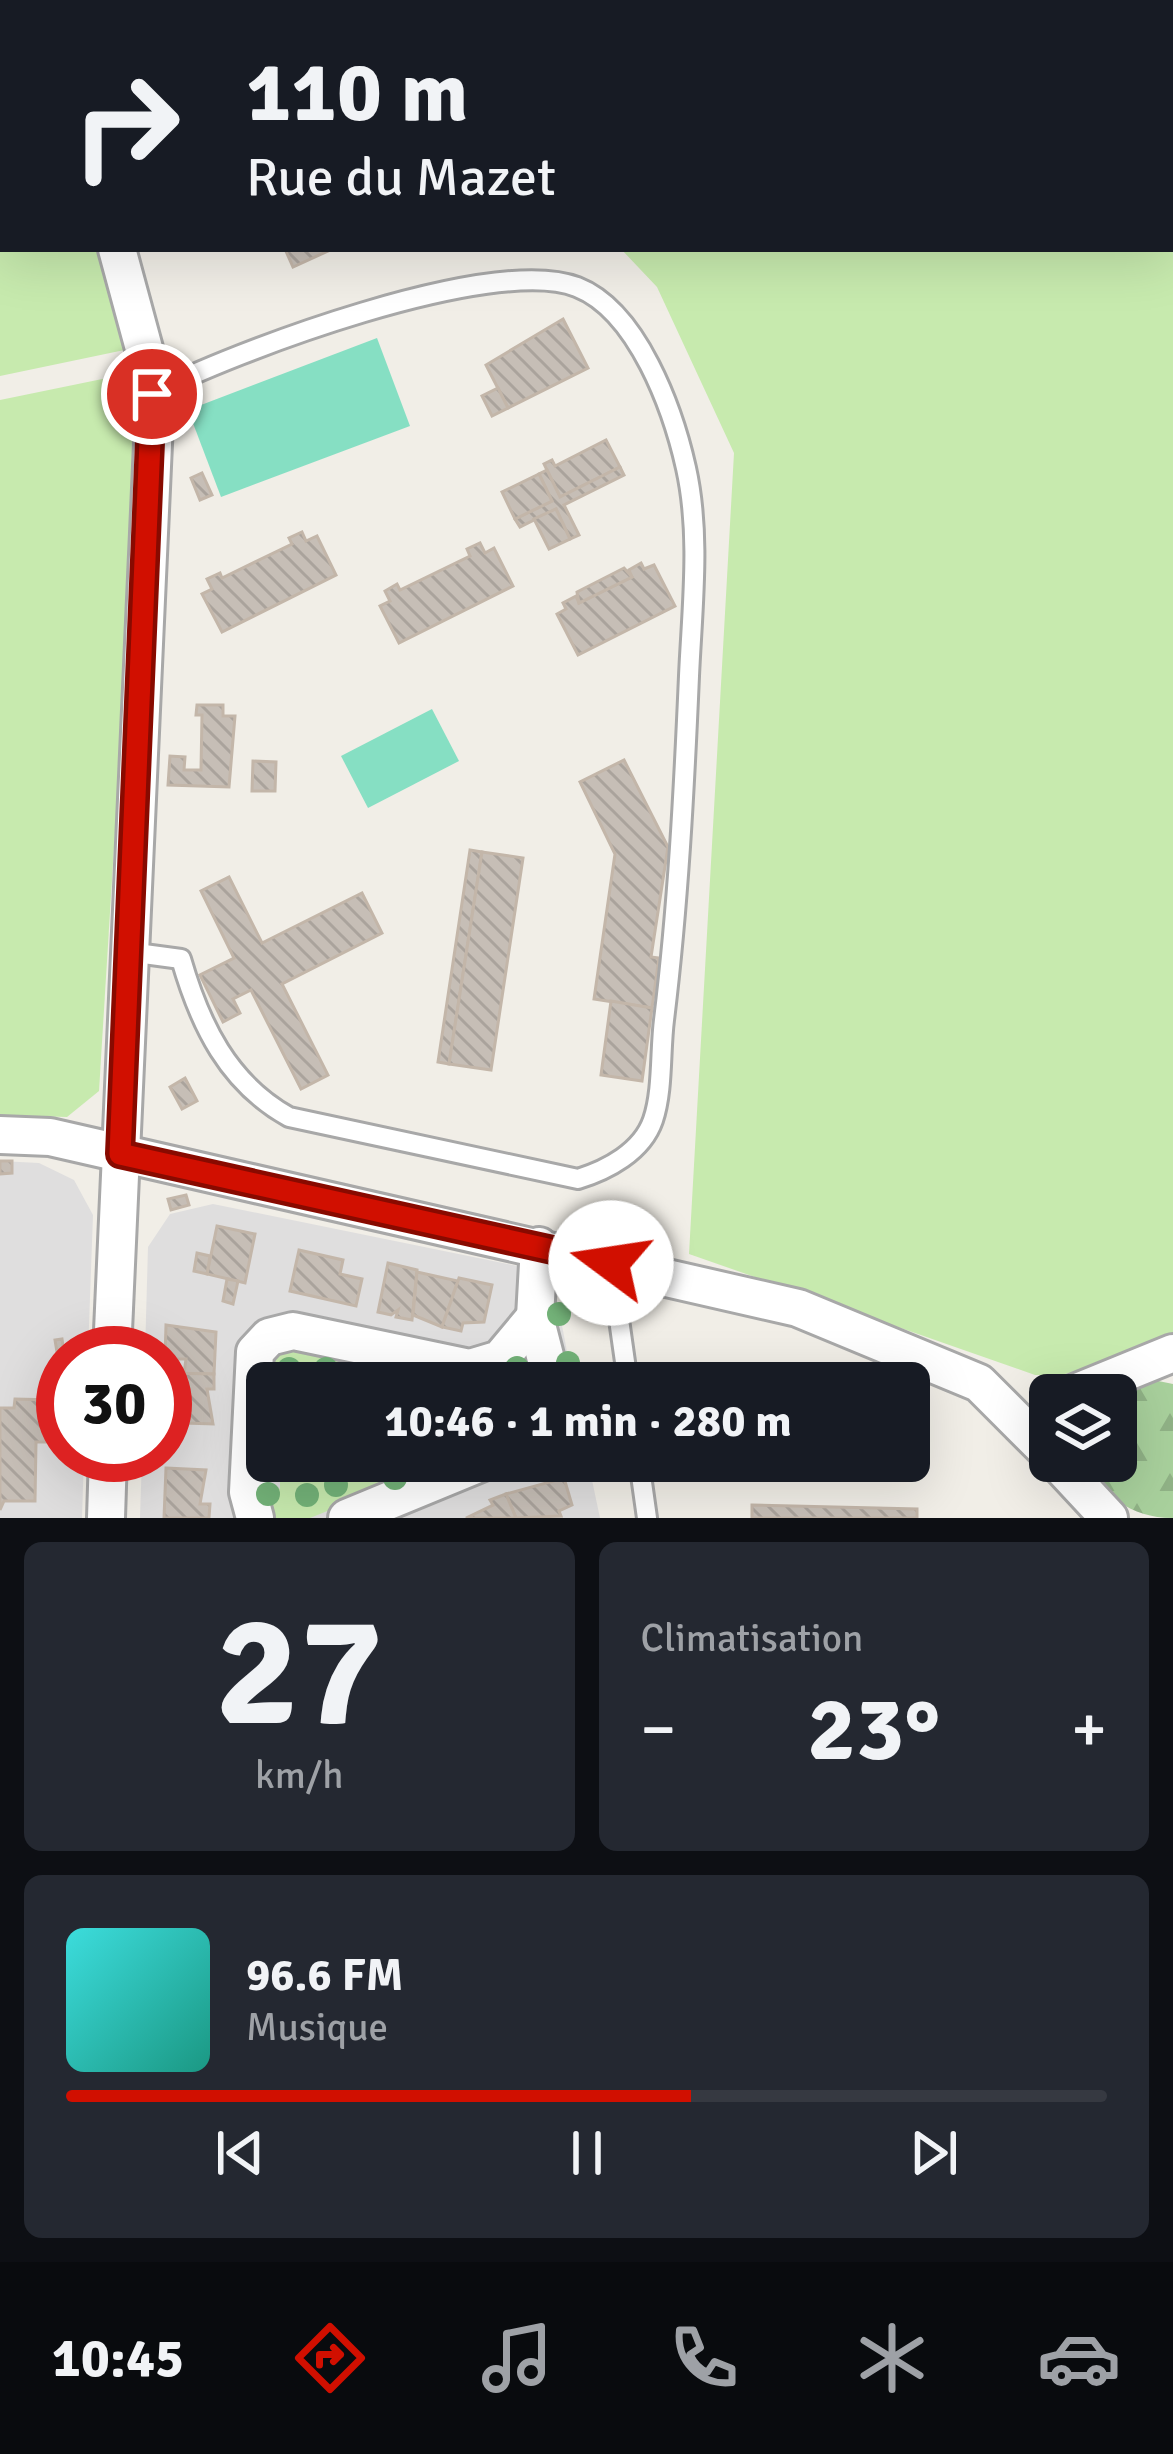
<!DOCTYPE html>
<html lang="fr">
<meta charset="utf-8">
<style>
:root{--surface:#171b24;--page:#242831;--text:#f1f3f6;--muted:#9ea1a6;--line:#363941;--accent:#d10f00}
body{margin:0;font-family:Signika,sans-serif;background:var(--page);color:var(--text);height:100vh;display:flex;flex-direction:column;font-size:45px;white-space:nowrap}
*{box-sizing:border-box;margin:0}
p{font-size:39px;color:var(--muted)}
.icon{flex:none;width:66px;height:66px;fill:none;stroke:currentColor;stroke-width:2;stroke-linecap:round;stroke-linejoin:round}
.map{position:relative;height:1518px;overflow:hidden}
.side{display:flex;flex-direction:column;gap:24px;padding:24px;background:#0d0f14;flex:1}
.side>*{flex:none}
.banner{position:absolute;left:0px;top:0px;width:1173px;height:252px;box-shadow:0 12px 48px #0002;background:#171b24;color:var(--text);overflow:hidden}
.fabs{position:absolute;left:1029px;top:1374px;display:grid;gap:24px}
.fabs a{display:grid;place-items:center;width:108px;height:108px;border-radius:18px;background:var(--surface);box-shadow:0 12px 48px #0002;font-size:60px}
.speed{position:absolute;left:36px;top:1326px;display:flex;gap:24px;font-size:60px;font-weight:700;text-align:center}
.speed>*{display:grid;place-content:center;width:156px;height:156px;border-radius:50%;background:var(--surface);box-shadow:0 12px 48px #0002;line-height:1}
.speed .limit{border:18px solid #d22;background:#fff;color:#111}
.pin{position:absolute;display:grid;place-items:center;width:102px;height:102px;color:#fff;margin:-51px;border:6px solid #fff;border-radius:50%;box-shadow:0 3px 12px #0007}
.me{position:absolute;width:132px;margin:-66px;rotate:284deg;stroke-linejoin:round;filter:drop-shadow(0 0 9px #0008)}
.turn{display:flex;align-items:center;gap:42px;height:252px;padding:0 48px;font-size:54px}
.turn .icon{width:156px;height:156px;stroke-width:2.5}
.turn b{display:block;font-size:84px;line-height:102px}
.big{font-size:90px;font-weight:700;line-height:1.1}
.side .tile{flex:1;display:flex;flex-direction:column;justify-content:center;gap:18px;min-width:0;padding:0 42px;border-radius:18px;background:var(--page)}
.side .dial{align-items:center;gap:0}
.dial b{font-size:156px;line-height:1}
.song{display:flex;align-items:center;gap:36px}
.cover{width:144px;height:144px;border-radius:18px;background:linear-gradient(135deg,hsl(180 70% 55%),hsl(170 70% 35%))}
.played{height:12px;border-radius:6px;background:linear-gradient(90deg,var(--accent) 60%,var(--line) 60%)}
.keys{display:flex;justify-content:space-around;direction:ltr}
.heat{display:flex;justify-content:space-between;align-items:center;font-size:66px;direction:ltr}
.side .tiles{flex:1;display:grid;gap:24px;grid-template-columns:1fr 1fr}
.tile:last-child{grid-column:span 2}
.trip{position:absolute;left:246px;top:1362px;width:684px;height:120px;border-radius:18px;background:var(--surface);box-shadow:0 12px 48px #0002;font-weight:700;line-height:120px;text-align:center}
.tabs{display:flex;height:192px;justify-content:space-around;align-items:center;background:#090b0e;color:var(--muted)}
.tabs .icon{width:84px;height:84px}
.tabs .selected{color:var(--accent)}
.tabs b{font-size:54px;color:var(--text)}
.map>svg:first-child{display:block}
.residential{fill:#dfdede}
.grass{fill:#c7eaae}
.forest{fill:url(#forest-firs)}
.pitch{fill:#86dfc3}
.building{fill:url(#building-back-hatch);stroke:#c3b6a9;stroke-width:3}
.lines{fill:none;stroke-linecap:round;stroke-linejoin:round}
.lane-casing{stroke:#a8a8a8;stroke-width:24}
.street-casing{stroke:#a8a8a8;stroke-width:42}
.lane{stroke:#fff;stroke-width:18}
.street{stroke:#fff;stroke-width:36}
.tree{fill:#73b278}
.route-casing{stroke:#880a00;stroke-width:30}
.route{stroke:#d10f00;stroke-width:21}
</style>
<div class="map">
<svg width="1173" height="1518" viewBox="0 0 1173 1518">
<defs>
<pattern id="forest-firs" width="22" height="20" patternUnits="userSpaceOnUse" patternTransform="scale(3)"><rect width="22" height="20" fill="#a8d09c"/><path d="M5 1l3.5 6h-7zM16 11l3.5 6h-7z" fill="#90b286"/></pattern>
<pattern id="building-back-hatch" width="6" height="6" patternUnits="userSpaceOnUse" patternTransform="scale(3)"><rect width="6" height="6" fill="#c6beb6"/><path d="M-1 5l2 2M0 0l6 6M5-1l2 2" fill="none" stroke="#aaa39c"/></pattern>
</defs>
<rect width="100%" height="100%" fill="#f1eee7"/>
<g class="residential">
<path d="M 67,0 L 434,0 L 435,3 L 68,3 Z"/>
<path d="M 0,1161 L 39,1163 L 74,1180 L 93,1215 L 88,1353 L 63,1353 L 63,1455 L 84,1455 L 82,1518 L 0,1518 Z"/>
<path d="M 213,1204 L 552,1273 L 573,1383 L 267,1383 L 267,1461 L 588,1461 L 600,1518 L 140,1518 L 142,1455 L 165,1455 L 165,1353 L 145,1353 L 148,1247 L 170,1214 Z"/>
</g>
<g class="grass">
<path d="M 0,0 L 38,3 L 3,3 L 3,249 L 107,249 L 134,348 L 0,376 Z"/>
<path d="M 434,0 L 1173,0 L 1173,1340 L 1062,1375 L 1035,1375 L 689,1254 L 734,453 L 657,287 L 621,249 L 1170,249 L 1170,3 Z"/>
<path d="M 112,377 L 142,392 L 99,1091 L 67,1117 L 0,1115 L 0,400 Z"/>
<path d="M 294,1347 L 460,1383 L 267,1383 L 268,1362 Z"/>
<path d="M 280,1461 L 452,1461 L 310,1518 L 274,1518 L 262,1479 L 280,1489 Z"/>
</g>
<path class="forest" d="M 1134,1376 L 1173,1384 L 1173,1518 C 1129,1518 1105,1494 1078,1461 L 1116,1461 L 1116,1395 Z"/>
<g class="pitch">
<path d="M 377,338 L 410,426 L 221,497 L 188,410 Z"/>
<path d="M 432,709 L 459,761 L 368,808 L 341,756 Z"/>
</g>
<g class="building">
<path d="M 113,0 L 201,0 L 202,3 L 114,3 Z"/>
<path d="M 285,249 L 327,249 L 328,251 L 293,267 Z"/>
<path d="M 563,319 L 588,368 L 508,408 L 486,365 Z"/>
<path d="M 498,388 L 508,408 L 492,416 L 482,396 Z"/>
<path d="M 606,440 L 620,467 L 560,497 L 544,464 L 552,460 L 555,466 Z"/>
<path d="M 620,467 L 624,475 L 564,505 L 579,535 L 570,539 L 556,509 L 520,527 L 515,519 L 552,501 L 539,474 L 547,470 L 560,497 Z"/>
<path d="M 202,473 L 212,495 L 200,500 L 191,478 Z"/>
<path d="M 539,474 L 552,501 L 515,519 L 502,492 Z"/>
<path d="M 556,509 L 570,539 L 549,549 L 534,519 Z"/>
<path d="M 302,532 L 306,541 L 317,536 L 336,575 L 222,632 L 202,594 L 212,589 L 207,579 L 220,573 L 222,578 L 292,544 L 289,538 Z"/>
<path d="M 480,543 L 485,553 L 494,548 L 513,586 L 399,643 L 380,606 L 390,601 L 385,591 L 397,584 L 400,590 L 470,556 L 467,549 Z"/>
<path d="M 641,563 L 644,569 L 654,565 L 675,606 L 578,655 L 557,614 L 566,609 L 563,603 L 576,596 L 579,603 L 632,577 L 629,570 Z"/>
<path d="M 624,568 L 632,577 L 579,603 L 577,592 Z"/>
<path d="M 197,705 L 223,705 L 223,716 L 235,716 L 229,787 L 168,785 L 170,756 L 185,757 L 184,770 L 201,770 L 202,715 L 196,715 Z"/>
<path d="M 624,760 L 668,847 L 651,957 L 659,958 L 652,1008 L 594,999 L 615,854 L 580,782 Z"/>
<path d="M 253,761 L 276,762 L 275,791 L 252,791 Z"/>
<path d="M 470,850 L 482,852 L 449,1064 L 438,1062 Z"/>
<path d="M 482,852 L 523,858 L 491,1070 L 449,1064 Z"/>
<path d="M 229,877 L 262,943 L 362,893 L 382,933 L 282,984 L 328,1075 L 301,1089 L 251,990 L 233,999 L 240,1013 L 223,1022 L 200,975 L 234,958 L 201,891 Z"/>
<path d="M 611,1001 L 652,1008 L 642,1081 L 601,1075 Z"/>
<path d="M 185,1078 L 197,1101 L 182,1109 L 170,1087 Z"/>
<path d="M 0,1161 L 12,1161 L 12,1173 L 0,1174 Z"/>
<path d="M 186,1195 L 189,1205 L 171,1210 L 168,1199 Z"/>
<path d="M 217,1226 L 255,1234 L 245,1283 L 207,1274 Z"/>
<path d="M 299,1250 L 343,1260 L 340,1274 L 362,1279 L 356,1306 L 290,1291 Z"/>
<path d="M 197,1253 L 210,1256 L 207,1274 L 194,1271 Z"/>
<path d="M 388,1263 L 417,1270 L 412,1320 L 396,1317 L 398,1310 L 391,1315 L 378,1312 Z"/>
<path d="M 417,1272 L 458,1281 L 442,1327 L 413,1315 Z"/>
<path d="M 459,1278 L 492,1285 L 484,1322 L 463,1323 L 461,1331 L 442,1327 Z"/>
<path d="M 227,1279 L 238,1281 L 233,1304 L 223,1301 Z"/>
<path d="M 166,1325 L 216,1332 L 214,1374 L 184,1374 L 186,1359 L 165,1359 Z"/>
<path d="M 62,1339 L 64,1353 L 62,1382 L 55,1340 Z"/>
<path d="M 166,1373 L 214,1374 L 214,1389 L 207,1389 L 213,1424 L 185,1423 L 186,1410 L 165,1409 Z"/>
<path d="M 15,1399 L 53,1400 L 52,1442 L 36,1442 L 35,1501 L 4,1501 L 0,1510 L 0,1408 L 14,1408 Z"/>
<path d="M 166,1468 L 206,1470 L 200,1504 L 210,1504 L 209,1518 L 164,1518 Z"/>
<path d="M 564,1478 L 572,1505 L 559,1511 L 561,1516 L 516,1518 L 506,1494 Z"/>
<path d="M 506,1494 L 516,1518 L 466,1518 L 493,1505 L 490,1500 Z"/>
<path d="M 752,1505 L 917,1509 L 917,1518 L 752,1518 Z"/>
</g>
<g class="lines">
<defs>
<g id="lane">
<path d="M 129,952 L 181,959 C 200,1025 228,1083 289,1117 L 578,1179 C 607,1170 642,1152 653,1120 C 663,1091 660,1051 664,1020 C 678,906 684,792 689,676 C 692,608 701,535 686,468 C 673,410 638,311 577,287 C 493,254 232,352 152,394"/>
<path d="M 611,1263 L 628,1383"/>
<path d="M 639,1461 L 647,1518"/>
</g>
<g id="street">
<path d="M 46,0 L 47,3"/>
<path d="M 0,1135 L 50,1137 L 798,1308 L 979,1383 L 1050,1454"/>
<path d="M 539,1246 L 535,1317 L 552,1383"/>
<path d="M 112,1353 L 154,422 L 149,367 L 117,249"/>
<path d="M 1070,1395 L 1173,1353"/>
<path d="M 1056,1461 L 1109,1518"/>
<path d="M 106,1518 L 108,1455"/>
<path d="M 255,1518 L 248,1492 L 255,1352 L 269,1337 L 293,1331 L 470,1368 L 500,1359 L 535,1317"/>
<path d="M 347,1518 L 485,1461"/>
</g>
</defs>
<use href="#lane" class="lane-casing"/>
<use href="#street" class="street-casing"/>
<use href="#lane" class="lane"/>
<use href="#street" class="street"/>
</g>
<g class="tree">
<circle cx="559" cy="1314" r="12"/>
<circle cx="568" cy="1363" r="12"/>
<circle cx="517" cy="1368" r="12"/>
<circle cx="289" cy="1369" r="12"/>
<circle cx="326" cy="1369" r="12"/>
<circle cx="395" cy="1478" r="12"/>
<circle cx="336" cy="1485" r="12"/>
<circle cx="268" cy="1494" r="12"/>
<circle cx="307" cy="1495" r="12"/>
</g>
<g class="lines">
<defs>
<path id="route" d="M 152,394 L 120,1154 L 611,1263"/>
</defs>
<use href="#route" class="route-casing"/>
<use href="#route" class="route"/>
</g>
</svg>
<div class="fabs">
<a><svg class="icon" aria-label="layers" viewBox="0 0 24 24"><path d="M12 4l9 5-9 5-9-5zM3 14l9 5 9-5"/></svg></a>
</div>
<div class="speed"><div class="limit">30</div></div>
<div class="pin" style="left:152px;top:394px;background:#d93025"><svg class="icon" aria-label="arrive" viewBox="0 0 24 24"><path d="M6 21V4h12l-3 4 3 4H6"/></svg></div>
<svg class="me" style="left:611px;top:1263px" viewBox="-20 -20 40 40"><circle r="19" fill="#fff"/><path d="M0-13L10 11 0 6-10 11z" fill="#d10f00"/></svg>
<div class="trip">10:46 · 1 min · 280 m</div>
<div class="banner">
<div class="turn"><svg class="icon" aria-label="right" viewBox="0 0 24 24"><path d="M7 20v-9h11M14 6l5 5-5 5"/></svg><div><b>110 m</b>Rue du Mazet</div></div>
</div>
</div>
<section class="side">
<div class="tiles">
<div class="tile dial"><b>27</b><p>km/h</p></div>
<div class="tile"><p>Climatisation</p>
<div class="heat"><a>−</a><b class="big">23°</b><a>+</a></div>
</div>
<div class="tile">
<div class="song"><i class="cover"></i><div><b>96.6 FM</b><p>Musique</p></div></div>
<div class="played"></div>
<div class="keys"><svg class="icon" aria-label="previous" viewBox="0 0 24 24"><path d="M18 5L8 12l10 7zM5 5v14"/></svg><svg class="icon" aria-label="pause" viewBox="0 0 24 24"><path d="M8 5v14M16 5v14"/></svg><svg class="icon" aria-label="next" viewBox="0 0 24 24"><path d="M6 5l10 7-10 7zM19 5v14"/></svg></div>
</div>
</div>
</section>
<nav class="tabs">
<b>10:45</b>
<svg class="icon selected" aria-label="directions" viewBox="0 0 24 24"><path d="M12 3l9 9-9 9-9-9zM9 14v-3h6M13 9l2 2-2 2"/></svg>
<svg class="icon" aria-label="music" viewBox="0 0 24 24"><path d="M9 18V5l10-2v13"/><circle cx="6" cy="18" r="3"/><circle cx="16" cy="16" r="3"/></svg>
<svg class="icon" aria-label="phone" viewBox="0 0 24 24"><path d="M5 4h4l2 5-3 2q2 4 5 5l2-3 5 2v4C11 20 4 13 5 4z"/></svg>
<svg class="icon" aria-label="climate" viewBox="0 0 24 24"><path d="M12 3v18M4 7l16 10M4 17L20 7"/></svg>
<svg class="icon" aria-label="car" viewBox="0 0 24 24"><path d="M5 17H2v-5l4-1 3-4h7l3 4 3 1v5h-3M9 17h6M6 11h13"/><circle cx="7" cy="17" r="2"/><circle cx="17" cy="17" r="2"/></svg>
</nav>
